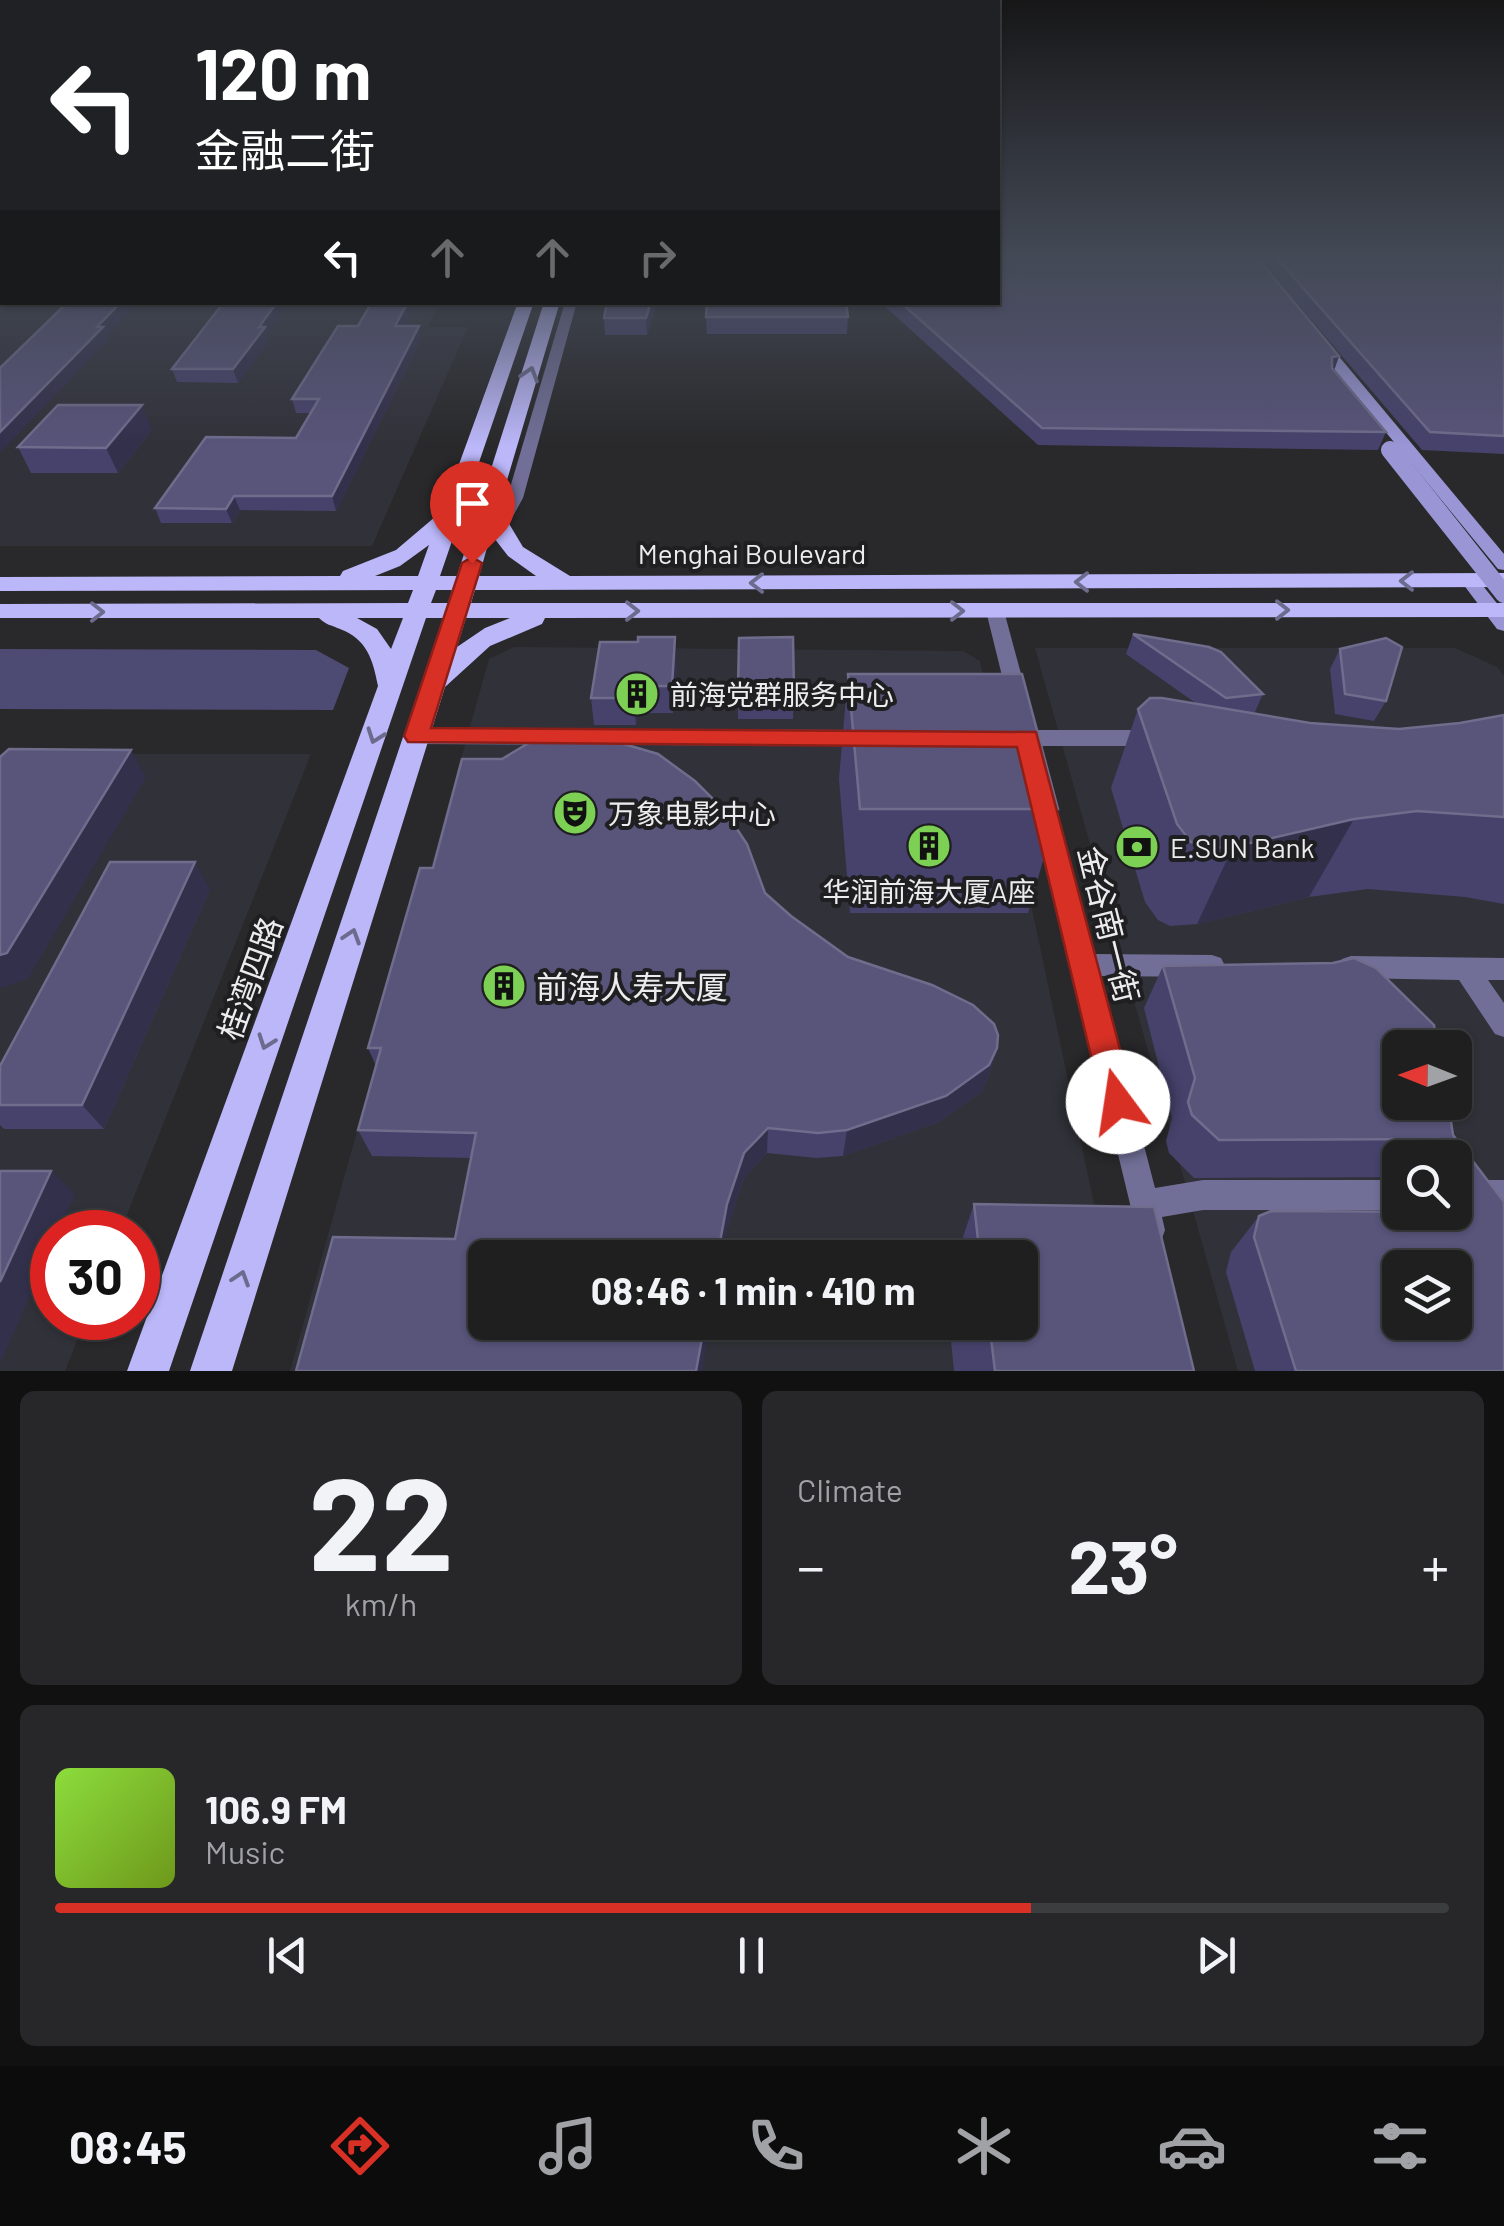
<!DOCTYPE html>
<meta charset="utf-8">
<style>
:root{--surface:#1f1f20;--page:#272729;--text:#f1f3f6;--muted:#a1a2a5;--line:#3c3d3e;--accent:#d93025}
body{margin:0;font-family:Barlow,"Noto Sans SC",sans-serif;background:var(--page);color:var(--text);height:100vh;display:flex;flex-direction:column;font-size:38px;white-space:nowrap}
*{box-sizing:border-box;margin:0}
p{font-size:32px;color:var(--muted)}
.icon{flex:none;width:55px;height:55px;fill:none;stroke:currentColor;stroke-width:2;stroke-linecap:round;stroke-linejoin:round}
.map{position:relative;height:1371px;overflow:hidden}
.side{display:flex;flex-direction:column;gap:20px;padding:20px;background:#111112;flex:1}
.side>*{flex:none}
.top-card{position:absolute;left:0px;top:0px;width:1000px;height:305px;box-shadow:0 2px 8px #0004,0 0 0 2px var(--line);background:#202124;color:#fff;overflow:hidden}
.needle{width:65px;rotate:271deg}
.fabs{position:absolute;left:1382px;top:1030px;display:grid;gap:20px}
.fabs a{display:grid;place-items:center;width:90px;height:90px;border-radius:15px;background:var(--surface);box-shadow:0 2px 8px #0004,0 0 0 2px var(--line);font-size:50px}
.speed{position:absolute;left:30px;top:1210px;display:flex;gap:20px;font-size:50px;font-weight:700;text-align:center}
.speed>*{display:grid;place-content:center;width:130px;height:130px;border-radius:50%;background:var(--surface);box-shadow:0 2px 8px #0004,0 0 0 2px var(--line);line-height:1}
.speed .limit{border:15px solid #d22;background:#fff;color:#111}
.pin{position:absolute;display:grid;place-items:center;width:85px;height:85px;color:#fff;margin:-102px -42px;border-radius:50% 50% 50% 0;rotate:-45deg;box-shadow:0 0 10px #0007}
.pin .icon{rotate:45deg}
.me{position:absolute;width:110px;margin:-55px;rotate:346deg;stroke-linejoin:round;filter:drop-shadow(0 0 8px #0008)}
.turn{display:flex;align-items:center;gap:35px;height:210px;padding:0 30px;font-size:45px}
.turn .icon{width:130px;height:130px;stroke-width:2.5}
.turn b{display:block;font-size:70px;line-height:85px}
.lanes{display:flex;align-items:center;height:95px;padding:0 30px;background:#0003;justify-content:center;gap:50px;direction:ltr}
.lanes .off{opacity:.35}
.big{font-size:75px;font-weight:700;line-height:1.1}
.side .card{flex:1;display:flex;flex-direction:column;justify-content:center;gap:15px;min-width:0;padding:0 35px;border-radius:15px;background:var(--page)}
.side .dial{align-items:center;gap:0}
.dial b{font-size:130px;line-height:1}
.song{display:flex;align-items:center;gap:30px}
.cover{width:120px;height:120px;border-radius:15px;background:linear-gradient(135deg,hsl(90 70% 55%),hsl(80 70% 35%))}
.played{height:10px;border-radius:5px;background:linear-gradient(90deg,var(--accent) 70%,var(--line) 70%)}
.keys{display:flex;justify-content:space-around;direction:ltr}
.heat{display:flex;justify-content:space-between;align-items:center;font-size:55px;direction:ltr}
.side .tiles{flex:1;display:grid;gap:20px;grid-template-columns:1fr 1fr}
.card:last-child{grid-column:span 2}
.trip{position:absolute;left:468px;top:1240px;width:570px;height:100px;border-radius:15px;background:var(--surface);box-shadow:0 2px 8px #0004,0 0 0 2px var(--line);font-weight:700;line-height:100px;text-align:center}
.tabs{display:flex;height:160px;justify-content:space-around;align-items:center;background:#0c0c0d;color:var(--muted)}
.tabs .icon{width:70px;height:70px}
.tabs .current{color:var(--accent)}
.tabs b{font-size:45px;color:var(--text)}
.map>svg:first-child{display:block}
.built{fill:#313139;fill-rule:evenodd}
.green{fill:#4d4a73}
.lines{fill:none;stroke-linecap:round;stroke-linejoin:round}
.street{fill:#716f97;fill-rule:evenodd}
.secondary{fill:#9a96d6;fill-rule:evenodd}
.primary{fill:#bbb7f9;fill-rule:evenodd}
.secondary-bridge{stroke:#9a96d6;stroke-width:18}
.wall{fill:#46426c}
.shaded-wall{fill:#33304c}
.building{fill:#58547a;stroke:#6f6c8c;stroke-width:2.5;fill-rule:evenodd}
.oneway{stroke:#6d6b8d}
.route{fill:#d93025;stroke:#8d1f18;stroke-width:2.5}
.labels{text-anchor:middle;dominant-baseline:central;stroke-width:8;stroke-linejoin:round;paint-order:stroke}
.street-label{font-size:28px;fill:#ececee;stroke:#1f1f21}
.poi-label{font-size:28px;fill:#ececee;stroke:#1f1f21;text-anchor:start}
.near-street-label{font-size:32px;fill:#ececee;stroke:#1f1f21}
.near-poi-label{font-size:32px;fill:#ececee;stroke:#1f1f21;text-anchor:start}
</style>
<div class="map">
<svg width="1504" height="1371" viewBox="0 0 1504 1371">
<rect width="100%" height="100%" fill="#29292b"/>
<g class="built">
<path d="M 0,254 L 2,302 L 439,303 L 428,327 L 468,327 L 372,546 L 0,546 Z"/>
<path d="M 514,647 L 963,651 L 980,661 L 1129,1371 L 290,1371 L 489,659 ZM 485,1258 L 1020,1258 L 1020,1322 L 485,1322 Z"/>
<path d="M 1035,648 L 1455,648 L 1497,667 L 1504,676 L 1504,1371 L 1238,1371 ZM 1400,1048 L 1455,1048 L 1455,1102 L 1400,1102 ZM 1400,1158 L 1455,1158 L 1455,1212 L 1400,1212 ZM 1400,1268 L 1455,1268 L 1455,1322 L 1400,1322 Z"/>
<path d="M 31,754 L 311,754 L 120,1232 L 52,1232 L 52,1318 L 86,1318 L 65,1371 L 0,1371 L 0,783 Z"/>
</g>
<path class="green" d="M 0,649 L 316,650 L 349,668 L 333,710 L 0,709 Z"/>
<g class="lines">
<g class="street">
<path d="M 565,302 L 577,302 L 523,498 L 512,518 L 492,535 L 480,535 L 480,527 L 499,511 L 507,498 Z"/>
<path d="M 995,605 L 1004,611 L 1027,696 L 1017,703 L 1007,696 L 986,611 Z"/>
<path d="M 416,728 L 867,730 L 874,733 L 878,738 L 874,743 L 867,746 L 416,744 L 409,741 L 406,736 L 409,731 Z"/>
<path d="M 1011,730 L 1152,730 L 1159,733 L 1163,738 L 1159,743 L 1152,746 L 1011,746 L 1004,743 L 1000,738 L 1004,733 Z"/>
<path d="M 1045,798 L 1053,801 L 1056,807 L 1094,954 L 1212,955 L 1221,958 L 1225,966 L 1221,974 L 1212,977 L 1100,976 L 1155,1188 L 1203,1180 L 1400,1180 L 1400,1210 L 1203,1210 L 1162,1217 L 1165,1230 L 1161,1241 L 1150,1245 L 1139,1241 L 1034,807 L 1037,801 Z"/>
<path d="M 1351,956 L 1504,958 L 1504,980 L 1488,980 L 1504,1003 L 1504,1037 L 1495,1034 L 1459,980 L 1351,978 L 1342,975 L 1338,967 L 1342,959 Z"/>
<rect x="1455" y="1180" width="49" height="30"/>
</g>
<g class="secondary">
<path d="M 1316,341 L 1326,341 L 1504,554 L 1504,570 L 1498,569 L 1316,347 Z"/>
<path d="M 1469,575 L 1475,576 L 1504,612 L 1504,631 L 1497,629 L 1460,580 Z"/>
</g>
<path class="primary" d="M 518,302 L 534,302 L 440,576 L 457,576 L 544,302 L 560,302 L 499,507 L 523,547 L 570,576 L 1504,573 L 1504,587 L 475,590 L 471,603 L 1504,603 L 1504,617 L 545,618 L 542,624 L 490,646 L 445,687 L 232,1371 L 190,1371 L 443,618 L 426,618 L 169,1371 L 127,1371 L 378,686 C 373,660 367,639 340,629 C 331,625 326,625 319,618 L 0,618 L 0,604 L 408,603 L 413,590 L 0,591 L 0,577 L 340,576 L 343,571 L 396,550 L 442,511 ZM 491,534 L 508,556 L 536,576 L 479,576 ZM 429,545 L 418,576 L 375,576 L 400,566 ZM 436,590 L 452,590 L 448,603 L 431,603 ZM 357,618 L 403,618 L 391,649 L 377,629 ZM 466,618 L 510,618 L 485,628 L 457,647 Z"/>
<path class="secondary-bridge" d="M 1390,450 L 1504,594"/>
</g>
<g class="wall">
<path d="M 1255,254 L 1504,254 L 1504,454 L 1422,450 Z"/>
<path d="M 657,302 L 647,335 L 605,335 L 604,318 Z"/>
<path d="M 880,302 L 998,302 L 1339,356 L 1334,371 L 1386,432 L 1378,450 L 1038,445 Z"/>
<path d="M 706,317 L 848,317 L 847,334 L 707,334 Z"/>
<path d="M 405,326 L 421,339 L 336,511 L 240,510 L 232,523 L 161,523 L 155,508 L 296,438 L 311,413 L 296,413 L 292,399 Z"/>
<path d="M 267,334 L 269,340 L 238,383 L 177,382 L 172,369 Z"/>
<path d="M 152,430 L 118,473 L 31,473 L 18,447 Z"/>
<path d="M 1133,634 L 1263,694 L 1254,714 L 1310,723 L 1399,729 L 1460,723 L 1504,715 L 1504,904 L 1465,897 L 1368,889 L 1309,897 L 1197,924 L 1170,926 L 1158,920 L 1145,902 L 1111,788 L 1138,709 L 1197,704 L 1126,654 Z"/>
<path d="M 638,642 L 677,665 L 673,713 L 638,713 L 636,725 L 594,725 L 591,698 Z"/>
<path d="M 1340,649 L 1386,701 L 1374,721 L 1335,714 L 1330,669 Z"/>
<path d="M 848,674 L 1058,809 L 1028,913 L 850,913 L 839,779 Z"/>
<path d="M 738,691 L 794,692 L 793,719 L 738,719 Z"/>
<path d="M 210,889 L 104,1129 L 4,1129 L 0,1125 L 0,1066 Z"/>
<path d="M 765,893 L 791,916 L 848,957 L 997,1048 L 989,1075 L 981,1092 L 939,1122 L 843,1156 L 816,1158 L 767,1153 L 744,1178 L 728,1227 L 455,1239 L 471,1158 L 372,1156 L 358,1130 L 376,1066 L 368,1048 Z"/>
<path d="M 1163,966 L 1453,1135 L 1504,1371 L 1255,1371 L 1226,1272 L 1231,1252 L 1259,1216 L 1391,1212 L 1400,1203 L 1400,1212 L 1455,1212 L 1455,1158 L 1400,1158 L 1400,1177 L 1194,1178 L 1169,1153 L 1166,1141 L 1172,1118 L 1144,1008 Z"/>
<path d="M 974,1204 L 1194,1371 L 954,1371 L 949,1322 L 1020,1322 L 1020,1258 L 956,1258 Z"/>
</g>
<g class="shaded-wall">
<path d="M 2,280 L 2,297 L 0,299 L 0,282 Z"/>
<path d="M 121,302 L 139,302 L 106,336 L 108,340 L 0,453 L 0,432 Z"/>
<path d="M 277,302 L 290,302 L 267,334 L 269,340 L 238,383 L 233,369 L 259,327 Z"/>
<path d="M 408,302 L 418,302 L 398,339 L 395,326 Z"/>
<path d="M 651,302 L 657,302 L 647,335 L 646,318 Z"/>
<path d="M 419,326 L 421,339 L 336,511 L 332,496 Z"/>
<path d="M 1339,356 L 1333,373 L 1332,357 Z"/>
<path d="M 142,405 L 152,430 L 118,473 L 106,448 Z"/>
<path d="M 234,496 L 240,510 L 232,523 L 226,509 Z"/>
<path d="M 675,637 L 677,665 L 673,713 L 672,686 Z"/>
<path d="M 635,686 L 638,713 L 636,725 L 633,698 Z"/>
<path d="M 131,750 L 146,777 L 28,979 L 0,988 L 0,955 Z"/>
<path d="M 1354,819 L 1309,897 L 1197,924 L 1233,847 Z"/>
<path d="M 195,862 L 210,889 L 104,1129 L 82,1105 Z"/>
<path d="M 997,1048 L 989,1075 L 981,1092 L 939,1122 L 843,1156 L 847,1130 Z"/>
<path d="M 768,1128 L 767,1153 L 744,1178 L 728,1227 L 723,1258 L 717,1258 L 727,1204 L 744,1153 Z"/>
<path d="M 51,1171 L 75,1194 L 58,1232 L 52,1232 L 52,1246 L 0,1364 L 0,1282 Z"/>
<path d="M 705,1322 L 711,1322 L 702,1371 L 696,1371 Z"/>
</g>
<g class="building">
<path d="M 0,254 L 2,254 L 2,280 L 0,282 Z"/>
<path d="M 998,254 L 1254,254 L 1339,356 L 1332,357 L 1332,368 L 1386,432 L 1042,428 L 900,302 L 998,302 Z"/>
<path d="M 1273,254 L 1504,254 L 1504,436 L 1430,432 Z"/>
<path d="M 68,302 L 121,302 L 97,327 L 103,327 L 0,432 L 0,368 Z"/>
<path d="M 224,302 L 277,302 L 259,327 L 265,327 L 233,369 L 172,369 Z"/>
<path d="M 372,302 L 408,302 L 395,326 L 419,326 L 332,496 L 234,496 L 226,509 L 155,508 L 206,437 L 296,438 L 319,399 L 292,399 L 338,326 L 358,326 Z"/>
<path d="M 607,302 L 651,302 L 646,318 L 604,318 Z"/>
<path d="M 707,302 L 846,302 L 848,317 L 706,317 Z"/>
<path d="M 58,405 L 142,405 L 106,448 L 18,447 Z"/>
<path d="M 1133,634 L 1209,647 L 1221,652 L 1263,694 L 1226,698 Z"/>
<path d="M 638,637 L 675,637 L 672,686 L 635,686 L 633,698 L 591,698 L 600,642 L 638,642 Z"/>
<path d="M 793,637 L 794,692 L 738,691 L 739,638 Z"/>
<path d="M 1386,638 L 1402,647 L 1386,701 L 1345,694 L 1340,649 Z"/>
<path d="M 848,674 L 1022,674 L 1058,809 L 860,809 Z"/>
<path d="M 1150,698 L 1162,698 L 1310,723 L 1399,729 L 1460,723 L 1504,715 L 1504,817 L 1417,811 L 1354,819 L 1233,847 L 1204,848 L 1191,842 L 1177,824 L 1138,709 Z"/>
<path d="M 532,741 L 624,744 L 658,754 L 695,781 L 725,811 L 747,844 L 765,893 L 791,916 L 848,957 L 932,985 L 973,1005 L 994,1024 L 998,1035 L 997,1048 L 989,1065 L 946,1096 L 847,1130 L 818,1133 L 768,1128 L 744,1153 L 727,1204 L 717,1258 L 485,1258 L 485,1322 L 705,1322 L 696,1371 L 296,1371 L 333,1237 L 455,1239 L 476,1133 L 358,1130 L 381,1048 L 368,1048 L 420,868 L 433,868 L 462,759 L 502,759 Z"/>
<path d="M 9,749 L 131,750 L 7,953 L 0,955 L 0,757 Z"/>
<path d="M 110,862 L 195,862 L 82,1105 L 0,1105 L 0,1066 Z"/>
<path d="M 1354,958 L 1376,968 L 1434,1025 L 1438,1048 L 1400,1048 L 1400,1102 L 1448,1102 L 1453,1135 L 1504,1202 L 1504,1371 L 1296,1371 L 1254,1237 L 1259,1216 L 1271,1211 L 1455,1212 L 1455,1158 L 1440,1158 L 1439,1139 L 1219,1140 L 1192,1115 L 1188,1102 L 1195,1078 L 1163,966 L 1333,963 ZM 1400,1268 L 1455,1268 L 1455,1322 L 1400,1322 Z"/>
<path d="M 0,1171 L 51,1171 L 0,1282 Z"/>
<path d="M 974,1204 L 1154,1207 L 1194,1371 L 995,1371 L 989,1322 L 1020,1322 L 1020,1258 L 980,1258 Z"/>
</g>
<defs><path id="oneway-chevron" d="M-2-3.5L2.5 0L-2 3.5" fill="none" stroke-width="1.6" stroke-linecap="round" stroke-linejoin="round" transform="scale(2.5)"/></defs>
<g class="oneway">
<use href="#oneway-chevron" transform="translate(530 374) rotate(-73)"/>
<use href="#oneway-chevron" transform="translate(1407 581) rotate(180)"/>
<use href="#oneway-chevron" transform="translate(1082 582) rotate(180)"/>
<use href="#oneway-chevron" transform="translate(757 583) rotate(180)"/>
<use href="#oneway-chevron" transform="translate(1282 610)"/>
<use href="#oneway-chevron" transform="translate(632 611)"/>
<use href="#oneway-chevron" transform="translate(957 611)"/>
<use href="#oneway-chevron" transform="translate(97 612)"/>
<use href="#oneway-chevron" transform="translate(375 736) rotate(110)"/>
<use href="#oneway-chevron" transform="translate(352 936) rotate(-72)"/>
<use href="#oneway-chevron" transform="translate(266 1042) rotate(110)"/>
<use href="#oneway-chevron" transform="translate(241 1278) rotate(-72)"/>
</g>
<linearGradient id="sky" x2="0" y2="1"><stop stop-color="#171718"/><stop offset="0.57" stop-color="#434955"/><stop offset="1" stop-color="#434955" stop-opacity="0"/></linearGradient>
<rect width="1504" height="446" fill="url(#sky)"/>
<path class="route" d="M 472,557 L 482,563 L 431,728 L 1036,732 L 1134,1102 L 1130,1113 L 1118,1117 L 1107,1113 L 1102,1102 L 1017,747 L 408,742 L 404,736 L 462,563 Z"/>
<defs>
<symbol id="building-disc" viewBox="-11 -11 22 22"><circle r="9.5" fill="#7cd154" stroke="#1f1f21"/><path d="M-4-6H4V6H1V3H-1V6H-4ZM-2.5-4.3h1.7v1.8h-1.7ZM.8-4.3h1.7v1.8H.8ZM-2.5-1h1.7V.8h-1.7ZM.8-1h1.7V.8H.8Z" fill="#111"/></symbol>
<symbol id="theatre-disc" viewBox="-11 -11 22 22"><circle r="9.5" fill="#7cd154" stroke="#1f1f21"/><path d="M-5-5.5Q0-4 5-5.5V0Q5 5 0 6Q-5 5-5 0ZM-3.3-2.5H-1v1.5H-3.3ZM1-2.5H3.3v1.5H1ZM-2.8 1Q0 5.5 2.8 1Z" fill="#111"/></symbol>
<symbol id="bank-disc" viewBox="-11 -11 22 22"><circle r="9.5" fill="#7cd154" stroke="#1f1f21"/><path d="M-6-4H6V4H-6ZM0-2.3a2.3 2.3 0 1 0 0 4.6a2.3 2.3 0 1 0 0-4.6Z" fill="#111"/></symbol>
</defs>
<g fill-rule="evenodd">
<use href="#building-disc" x="612" y="669" width="50" height="50"/>
<use href="#theatre-disc" x="550" y="788" width="50" height="50"/>
<use href="#building-disc" x="904" y="821" width="50" height="50"/>
<use href="#bank-disc" x="1112" y="822" width="50" height="50"/>
<use href="#building-disc" x="479" y="961" width="50" height="50"/>
</g>
<g class="labels">
<g class="street-label">
<text x="752" y="553">Menghai Boulevard</text>
</g>
<g class="poi-label">
<text x="670" y="694">前海党群服务中心</text>
<text x="608" y="813">万象电影中心</text>
<text x="1170" y="847">E.SUN Bank</text>
<text x="929" y="891" text-anchor="middle">华润前海大厦A座</text>
</g>
<g class="near-street-label">
<text transform="translate(1110 924) rotate(76)">金谷南一街</text>
<text transform="translate(249 978) rotate(-70)">桂湾四路</text>
</g>
<g class="near-poi-label">
<text x="536" y="986">前海人寿大厦</text>
</g>
</g>
</svg>
<div class="fabs">
<a><svg class="needle" viewBox="-14 -14 28 28"><path d="M0-13l5 13h-10z" fill="#e53935"/><path d="M0 13l5-13h-10z" fill="#a1a2a5"/></svg></a>
<a><svg class="icon" aria-label="search" viewBox="0 0 24 24"><circle cx="10" cy="10" r="6"/><path d="M15 15l6 6"/></svg></a>
<a><svg class="icon" aria-label="layers" viewBox="0 0 24 24"><path d="M12 4l9 5-9 5-9-5zM3 14l9 5 9-5"/></svg></a>
</div>
<div class="speed"><div class="limit">30</div></div>
<div class="pin" style="left:472px;top:563px;background:#d93025"><svg class="icon" aria-label="arrive" viewBox="0 0 24 24"><path d="M6 21V4h12l-3 4 3 4H6"/></svg></div>
<svg class="me" style="left:1118px;top:1102px" viewBox="-20 -20 40 40"><circle r="19" fill="#fff"/><path d="M0-13L10 11 0 6-10 11z" fill="#d93025"/></svg>
<div class="trip">08:46 · 1 min · 410 m</div>
<div class="top-card">
<div class="turn"><svg class="icon" aria-label="left" viewBox="0 0 24 24"><path d="M17 20v-9H6M10 6l-5 5 5 5"/></svg><div><b>120 m</b>金融二街</div></div>
<div class="lanes"><svg class="icon" aria-label="left" viewBox="0 0 24 24"><path d="M17 20v-9H6M10 6l-5 5 5 5"/></svg><svg class="icon off" aria-label="ahead" viewBox="0 0 24 24"><path d="M12 20V5M6 11l6-6 6 6"/></svg><svg class="icon off" aria-label="ahead" viewBox="0 0 24 24"><path d="M12 20V5M6 11l6-6 6 6"/></svg><svg class="icon off" aria-label="right" viewBox="0 0 24 24"><path d="M7 20v-9h11M14 6l5 5-5 5"/></svg></div>
</div>
</div>
<section class="side">
<div class="tiles">
<div class="card dial"><b>22</b><p>km/h</p></div>
<div class="card"><p>Climate</p>
<div class="heat"><a>−</a><b class="big">23°</b><a>+</a></div>
</div>
<div class="card">
<div class="song"><i class="cover"></i><div><b>106.9 FM</b><p>Music</p></div></div>
<div class="played"></div>
<div class="keys"><svg class="icon" aria-label="previous" viewBox="0 0 24 24"><path d="M18 5L8 12l10 7zM5 5v14"/></svg><svg class="icon" aria-label="pause" viewBox="0 0 24 24"><path d="M8 5v14M16 5v14"/></svg><svg class="icon" aria-label="next" viewBox="0 0 24 24"><path d="M6 5l10 7-10 7zM19 5v14"/></svg></div>
</div>
</div>
</section>
<nav class="tabs">
<b>08:45</b>
<svg class="icon current" aria-label="directions" viewBox="0 0 24 24"><path d="M12 3l9 9-9 9-9-9zM9 14v-3h6M13 9l2 2-2 2"/></svg>
<svg class="icon" aria-label="music" viewBox="0 0 24 24"><path d="M9 18V5l10-2v13"/><circle cx="6" cy="18" r="3"/><circle cx="16" cy="16" r="3"/></svg>
<svg class="icon" aria-label="phone" viewBox="0 0 24 24"><path d="M5 4h4l2 5-3 2q2 4 5 5l2-3 5 2v4C11 20 4 13 5 4z"/></svg>
<svg class="icon" aria-label="climate" viewBox="0 0 24 24"><path d="M12 3v18M4 7l16 10M4 17L20 7"/></svg>
<svg class="icon" aria-label="car" viewBox="0 0 24 24"><path d="M5 17H2v-5l4-1 3-4h7l3 4 3 1v5h-3M9 17h6M6 11h13"/><circle cx="7" cy="17" r="2"/><circle cx="17" cy="17" r="2"/></svg>
<svg class="icon" aria-label="filters" viewBox="0 0 24 24"><path d="M4 7h16M4 17h16"/><circle cx="9" cy="7" r="2"/><circle cx="15" cy="17" r="2"/></svg>
</nav>
